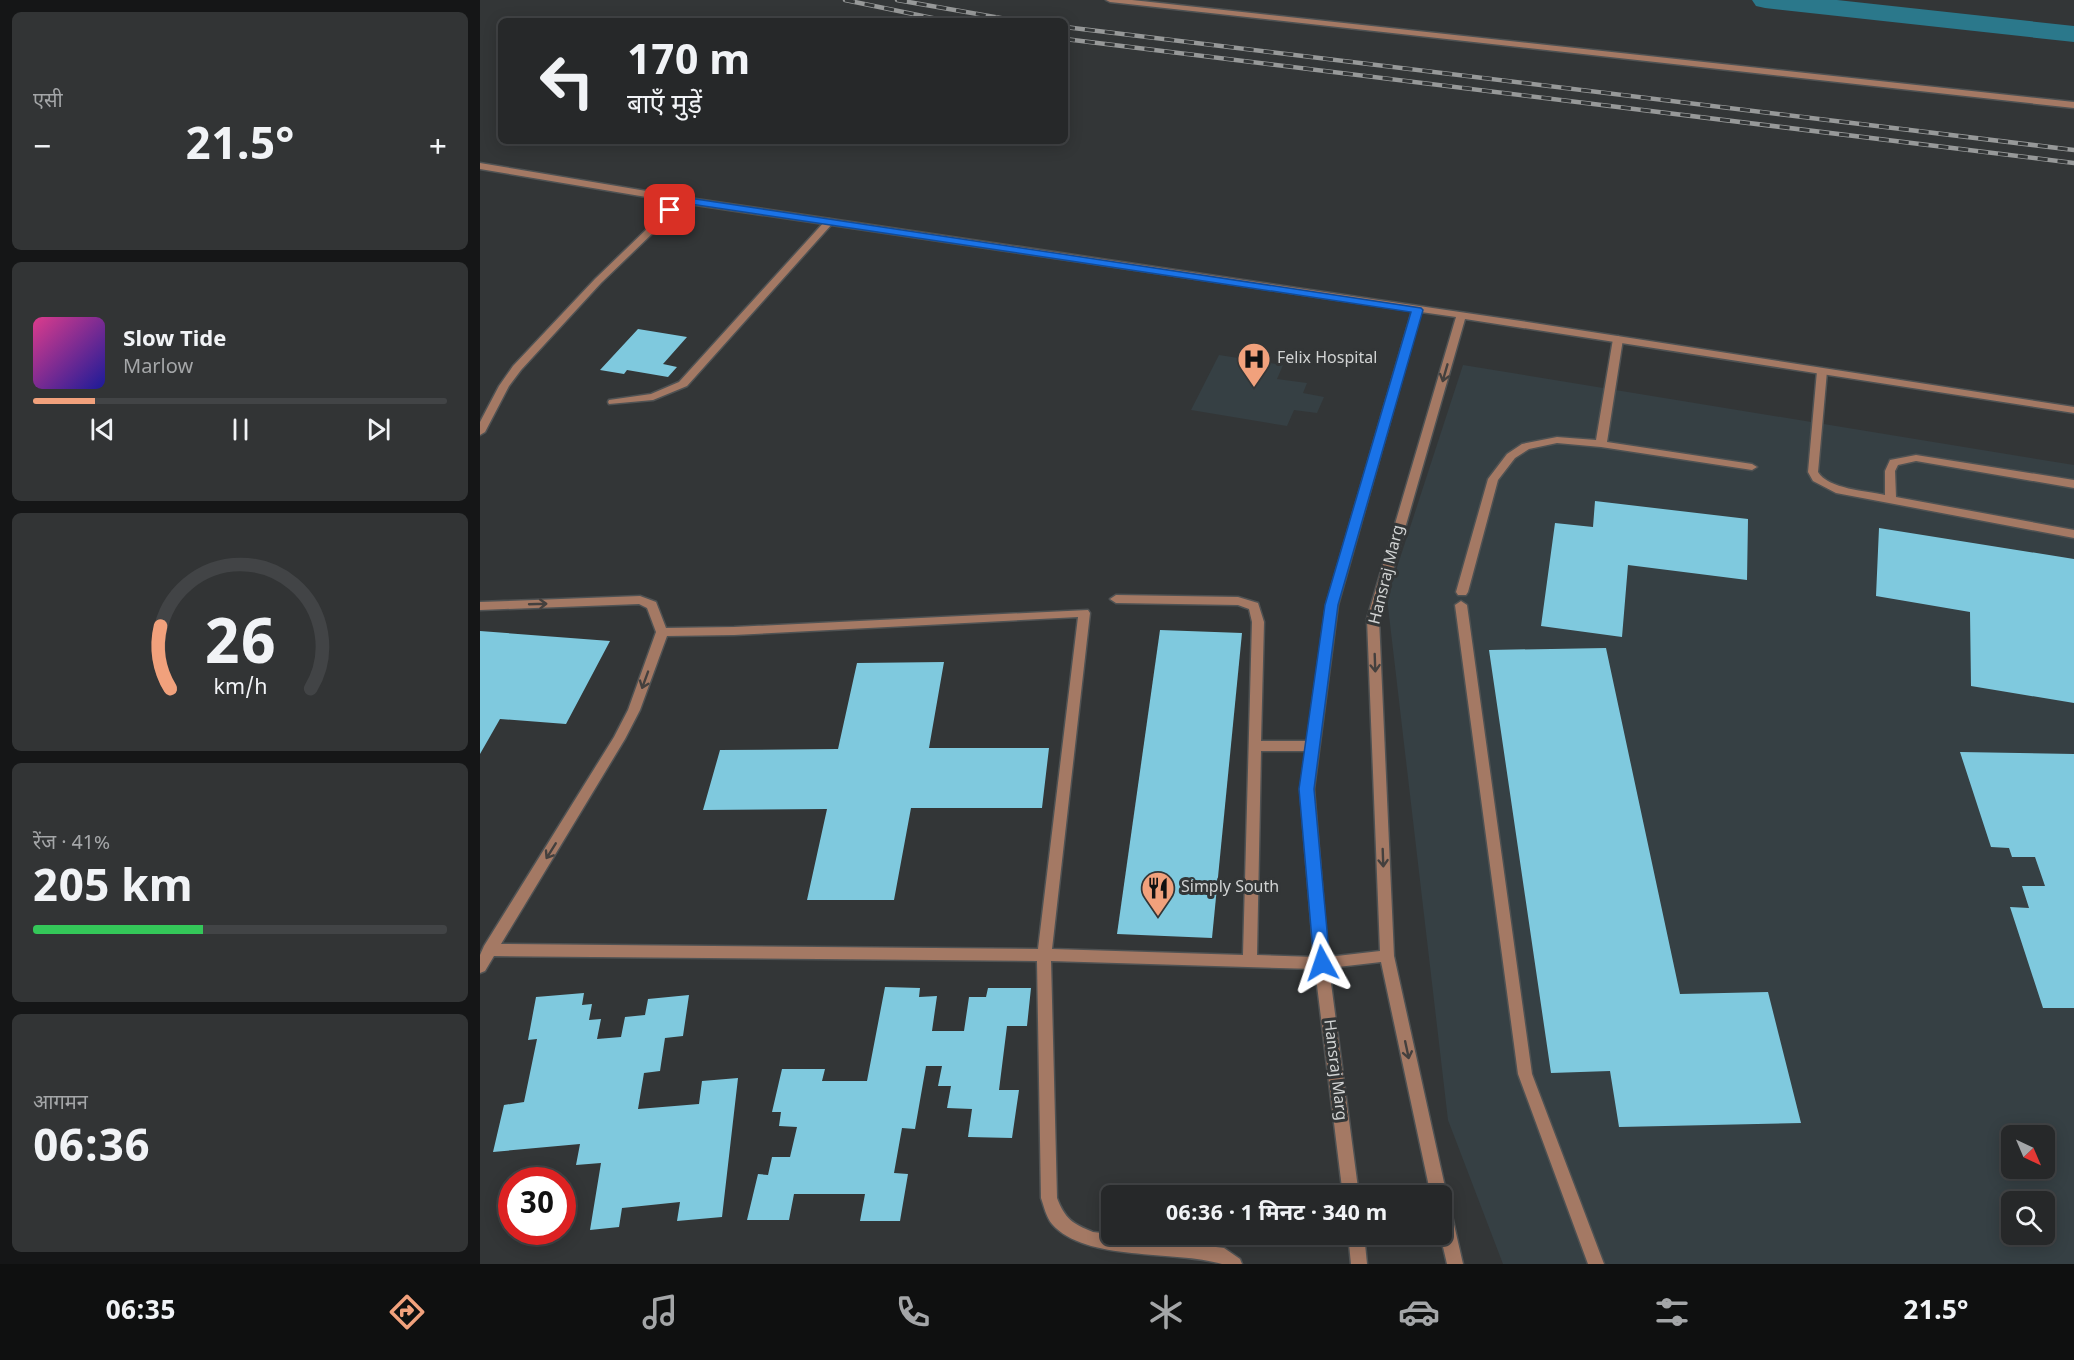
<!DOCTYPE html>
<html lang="hi">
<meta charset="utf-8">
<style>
:root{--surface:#262829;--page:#323435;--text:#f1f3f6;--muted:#a4a6a8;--line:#424446;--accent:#f1a17c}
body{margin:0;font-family:Georgia,"Noto Sans Devanagari",serif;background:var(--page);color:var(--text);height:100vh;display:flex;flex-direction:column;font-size:22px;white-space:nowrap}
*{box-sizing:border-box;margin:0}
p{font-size:20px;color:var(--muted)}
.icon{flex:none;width:33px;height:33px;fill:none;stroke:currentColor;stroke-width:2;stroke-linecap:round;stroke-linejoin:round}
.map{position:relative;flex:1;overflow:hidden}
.drawer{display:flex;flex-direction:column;gap:12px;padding:12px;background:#151617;width:480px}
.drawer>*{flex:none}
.top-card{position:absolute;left:18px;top:18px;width:570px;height:126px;border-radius:9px;box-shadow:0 3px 15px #0003,0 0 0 2px var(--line);background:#262829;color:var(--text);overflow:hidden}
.needle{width:39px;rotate:136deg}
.buttons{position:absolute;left:1521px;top:1125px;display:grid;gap:12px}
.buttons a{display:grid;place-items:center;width:54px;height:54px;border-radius:9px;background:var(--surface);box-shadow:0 3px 15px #0003,0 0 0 2px var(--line);font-size:30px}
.speed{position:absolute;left:18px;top:1167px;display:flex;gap:12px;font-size:30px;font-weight:700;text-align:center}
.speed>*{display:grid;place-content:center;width:78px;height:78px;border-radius:50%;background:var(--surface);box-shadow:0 3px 15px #0003,0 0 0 2px var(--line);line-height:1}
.speed .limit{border:9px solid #d22;background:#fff;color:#111}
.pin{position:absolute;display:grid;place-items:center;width:51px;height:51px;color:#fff;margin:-26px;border-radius:12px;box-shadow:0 3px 9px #0006}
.me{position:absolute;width:66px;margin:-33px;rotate:355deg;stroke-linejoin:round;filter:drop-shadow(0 0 4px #0008)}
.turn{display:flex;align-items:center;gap:21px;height:126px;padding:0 30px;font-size:27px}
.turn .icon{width:78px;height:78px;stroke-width:2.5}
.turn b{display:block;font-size:42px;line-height:51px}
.big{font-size:45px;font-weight:700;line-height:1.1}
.drawer .widget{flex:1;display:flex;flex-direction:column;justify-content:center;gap:9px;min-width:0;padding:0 21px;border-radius:9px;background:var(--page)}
.drawer .dial{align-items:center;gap:0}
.dial svg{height:156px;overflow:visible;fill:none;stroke:var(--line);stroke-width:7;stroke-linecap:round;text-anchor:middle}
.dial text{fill:var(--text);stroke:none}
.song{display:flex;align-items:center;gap:18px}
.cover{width:72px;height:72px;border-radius:9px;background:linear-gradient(135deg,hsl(330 70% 55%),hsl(240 70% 35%))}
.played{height:6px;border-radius:3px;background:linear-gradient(90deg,var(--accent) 15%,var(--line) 15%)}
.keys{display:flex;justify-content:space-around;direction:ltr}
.heat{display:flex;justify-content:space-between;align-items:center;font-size:33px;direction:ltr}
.charge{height:9px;border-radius:4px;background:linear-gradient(90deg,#34c759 41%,var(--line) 0)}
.trip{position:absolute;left:621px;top:1185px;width:351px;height:60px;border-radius:9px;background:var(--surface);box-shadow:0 3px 15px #0003,0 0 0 2px var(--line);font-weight:700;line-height:60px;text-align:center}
.menu{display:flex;height:96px;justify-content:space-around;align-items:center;background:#0f1010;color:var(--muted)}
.menu .icon{width:42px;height:42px}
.menu .active{color:var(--accent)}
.menu b{font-size:27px;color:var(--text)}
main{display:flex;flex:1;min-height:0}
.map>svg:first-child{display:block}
.built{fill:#364044;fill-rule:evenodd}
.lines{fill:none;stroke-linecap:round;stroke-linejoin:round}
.canal{fill:#2b788b;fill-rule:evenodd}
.building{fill:#7fc9de}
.lane-casing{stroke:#4f5253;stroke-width:3}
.street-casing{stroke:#4f5253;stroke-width:3}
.lane{fill:#a47964;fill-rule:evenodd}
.street{fill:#a47964;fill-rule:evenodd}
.rail-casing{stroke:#979999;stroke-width:4.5}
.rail{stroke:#333637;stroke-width:3;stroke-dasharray:10;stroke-linecap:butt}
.oneway{stroke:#44403e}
.route{fill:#1a73e8;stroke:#114b97;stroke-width:1.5}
.labels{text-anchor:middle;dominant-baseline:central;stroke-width:6;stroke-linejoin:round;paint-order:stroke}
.poi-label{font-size:16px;fill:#d1d3d3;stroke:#333637;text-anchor:start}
.street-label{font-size:16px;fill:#d1d3d3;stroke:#333637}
</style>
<main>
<section class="drawer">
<div class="widget"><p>एसी</p>
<div class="heat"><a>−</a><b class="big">21.5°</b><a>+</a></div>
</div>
<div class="widget">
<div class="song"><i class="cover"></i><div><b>Slow Tide</b><p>Marlow</p></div></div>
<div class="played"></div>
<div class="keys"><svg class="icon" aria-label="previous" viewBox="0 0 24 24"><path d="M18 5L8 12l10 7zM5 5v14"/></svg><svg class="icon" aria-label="pause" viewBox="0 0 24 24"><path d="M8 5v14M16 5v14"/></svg><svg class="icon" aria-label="next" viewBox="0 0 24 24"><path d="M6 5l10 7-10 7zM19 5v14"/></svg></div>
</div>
<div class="widget dial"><svg viewBox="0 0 100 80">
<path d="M14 69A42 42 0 1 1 86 69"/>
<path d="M14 69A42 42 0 0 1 9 37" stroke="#f1a17c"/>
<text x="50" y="56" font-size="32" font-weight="700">26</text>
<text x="50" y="72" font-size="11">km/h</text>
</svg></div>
<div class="widget"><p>रेंज · 41%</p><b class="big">205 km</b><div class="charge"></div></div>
<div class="widget"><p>आगमन</p><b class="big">06:36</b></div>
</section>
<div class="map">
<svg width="1594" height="1264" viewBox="0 0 1594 1264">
<rect width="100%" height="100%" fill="#333637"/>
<g class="built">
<path d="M 739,355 L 803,365 L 797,379 L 827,383 L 823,393 L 844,397 L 837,413 L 814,410 L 807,426 L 711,410 Z"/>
<path d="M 983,365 L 1594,465 L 1594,1264 L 1023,1264 L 968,1120 L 907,598 ZM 1532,1136 L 1564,1136 L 1564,1168 L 1532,1168 ZM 1532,1202 L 1564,1202 L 1564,1234 L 1532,1234 Z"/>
</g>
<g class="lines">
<path class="canal" d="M 1272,0 L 1357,0 L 1594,26 L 1594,42 L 1285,8 L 1276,6 Z"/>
</g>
<g class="building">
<path d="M 158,329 L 207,337 L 183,364 L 197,367 L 188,377 L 147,370 L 144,374 L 120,370 Z"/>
<path d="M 1115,501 L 1268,519 L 1267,580 L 1148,565 L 1142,637 L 1061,626 L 1075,523 L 1113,527 Z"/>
<path d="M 1399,528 L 1594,559 L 1594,703 L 1491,686 L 1490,612 L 1396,596 Z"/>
<path d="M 680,630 L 762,633 L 732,938 L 637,934 Z"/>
<path d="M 0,631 L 130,641 L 86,724 L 20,719 L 0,754 Z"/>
<path d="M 1126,648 L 1200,994 L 1288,992 L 1321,1123 L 1139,1127 L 1130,1071 L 1071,1073 L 1009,650 Z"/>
<path d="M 464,662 L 449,748 L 569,748 L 562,808 L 431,808 L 414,900 L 327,900 L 347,809 L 223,810 L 240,750 L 358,749 L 377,663 Z"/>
<path d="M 1480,752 L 1594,754 L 1594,1008 L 1563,1008 L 1530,907 L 1549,908 L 1542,886 L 1565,886 L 1555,857 L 1532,857 L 1529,848 L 1511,847 Z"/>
<path d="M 405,987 L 440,988 L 439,997 L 457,996 L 452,1031 L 484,1031 L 489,997 L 506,997 L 508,988 L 551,988 L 547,1026 L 527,1026 L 519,1090 L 539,1090 L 532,1138 L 488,1137 L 492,1109 L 467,1108 L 471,1086 L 458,1086 L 462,1066 L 446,1066 L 435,1129 L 422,1128 L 414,1173 L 428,1174 L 420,1221 L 380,1221 L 385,1194 L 314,1194 L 309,1220 L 267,1220 L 278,1174 L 288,1175 L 292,1157 L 310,1157 L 317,1127 L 299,1126 L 301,1112 L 292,1112 L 302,1069 L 345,1069 L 342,1081 L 387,1081 Z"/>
<path d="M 104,993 L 102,1005 L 112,1004 L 109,1020 L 121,1019 L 117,1039 L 141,1037 L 145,1017 L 165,1015 L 168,999 L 209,995 L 203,1036 L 185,1038 L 180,1071 L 164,1073 L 158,1109 L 219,1104 L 222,1081 L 258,1078 L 242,1217 L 197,1221 L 200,1202 L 142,1208 L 139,1227 L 110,1230 L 121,1163 L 96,1165 L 100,1144 L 13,1152 L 24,1105 L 44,1102 L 57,1039 L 48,1040 L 56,997 Z"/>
</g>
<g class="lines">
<defs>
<g id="lane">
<path d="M 626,0 L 652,0 L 1594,102 L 1594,108 L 630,2 Z"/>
<path d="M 202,197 L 205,198 L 205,202 L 121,283 L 41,370 L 29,386 L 5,432 L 0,435 L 0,422 L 19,386 L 33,366 L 115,279 L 199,198 Z"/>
<path d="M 349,219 L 352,220 L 352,224 L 207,386 L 173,400 L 129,404 L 128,402 L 129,400 L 171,394 L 199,382 L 346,220 Z"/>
<path d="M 1138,336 L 1143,339 L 1127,442 L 1272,464 L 1277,467 L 1272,470 L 1121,447 L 1077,443 L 1049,449 L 1035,458 L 1018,480 L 988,592 L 986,595 L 978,595 L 976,592 L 1008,479 L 1027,454 L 1042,444 L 1077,437 L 1116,440 L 1133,339 Z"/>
<path d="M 1342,368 L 1347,371 L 1338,472 C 1348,489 1387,491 1405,495 L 1405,471 L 1410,460 L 1436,455 L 1594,480 L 1594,488 L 1436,461 L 1418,465 L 1415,471 L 1416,497 L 1594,530 L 1594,538 L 1356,493 L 1333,481 L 1328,472 L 1337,371 Z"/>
<path d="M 981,601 L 987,605 L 1052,1074 L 1124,1264 L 1108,1264 L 1038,1074 L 975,605 Z"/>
</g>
<g id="street">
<path d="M 0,163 L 202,197 L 1034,320 L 1594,407 L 1594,413 L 985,319 L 899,619 L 914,956 L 967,1196 L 965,1201 L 968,1202 L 970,1207 L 983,1264 L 967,1264 L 960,1234 L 962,1196 L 951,1196 L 901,962 L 849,968 L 879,1196 L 863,1196 L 835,969 L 571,961 L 577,1198 C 585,1219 593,1224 613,1232 L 744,1248 L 760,1259 L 762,1264 L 742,1264 C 695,1250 605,1262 572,1224 C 566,1217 564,1206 561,1198 L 557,961 L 14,956 L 5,971 L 0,973 L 0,955 L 4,946 L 134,737 L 148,710 L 176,632 L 167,608 L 159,604 L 0,610 L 0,602 L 160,596 L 176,602 L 186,628 L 254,627 L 608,610 L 610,613 L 572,949 L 763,955 L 772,622 L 769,609 L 758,605 L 636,603 L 630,599 L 636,595 L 758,597 L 778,603 L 784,622 L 781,741 L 827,741 L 846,605 L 932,311 L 202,203 L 0,169 ZM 941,312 L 976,317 L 887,619 L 900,951 L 848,957 L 834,789 L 858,605 ZM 598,617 L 558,949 L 21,944 L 145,739 L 160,710 L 187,636 L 254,635 ZM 781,751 L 826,751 L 820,789 L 834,957 L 777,955 Z"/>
<path d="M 868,1234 L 884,1234 L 887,1264 L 871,1264 Z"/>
</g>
</defs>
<use href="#lane" class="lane-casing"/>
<use href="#street" class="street-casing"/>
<use href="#lane" class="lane"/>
<use href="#street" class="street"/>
<defs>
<g id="rail">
<path d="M 365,0 L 467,21"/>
<path d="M 417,0 L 538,21"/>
<path d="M 585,27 L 1594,150"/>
<path d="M 585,39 L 1594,163"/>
</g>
</defs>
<use href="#rail" class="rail-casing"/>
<use href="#rail" class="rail"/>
</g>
<defs><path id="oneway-shaft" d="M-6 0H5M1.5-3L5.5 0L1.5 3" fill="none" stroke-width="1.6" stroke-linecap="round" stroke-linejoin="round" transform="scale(1.5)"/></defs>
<g class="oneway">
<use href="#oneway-shaft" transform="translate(965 373) rotate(106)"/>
<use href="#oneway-shaft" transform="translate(58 604) rotate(-2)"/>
<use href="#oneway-shaft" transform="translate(895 663) rotate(88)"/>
<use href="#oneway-shaft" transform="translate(165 680) rotate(110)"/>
<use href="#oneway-shaft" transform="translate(71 851) rotate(122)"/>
<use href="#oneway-shaft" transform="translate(903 858) rotate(88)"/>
<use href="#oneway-shaft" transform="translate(927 1050) rotate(78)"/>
</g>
<path class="route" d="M 202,197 L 941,308 L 943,310 L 858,605 L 834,789 L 850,963 L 848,968 L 836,968 L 834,963 L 819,789 L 845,605 L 931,312 L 204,203 L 194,213 L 187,213 L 187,208 Z"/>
<defs>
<symbol id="hospital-pin" viewBox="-11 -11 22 30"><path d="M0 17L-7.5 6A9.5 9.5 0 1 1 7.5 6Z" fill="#f1a17c" stroke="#333637"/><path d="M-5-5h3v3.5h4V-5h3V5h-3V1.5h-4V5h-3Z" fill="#111"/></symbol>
<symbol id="restaurant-pin" viewBox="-11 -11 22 30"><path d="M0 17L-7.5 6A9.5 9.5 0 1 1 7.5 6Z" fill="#f1a17c" stroke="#333637"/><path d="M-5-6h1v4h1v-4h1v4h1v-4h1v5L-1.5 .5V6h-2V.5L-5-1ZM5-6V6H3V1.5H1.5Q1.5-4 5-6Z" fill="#111"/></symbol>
</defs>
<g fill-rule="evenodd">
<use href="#hospital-pin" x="755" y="340" width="38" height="52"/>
<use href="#restaurant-pin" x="659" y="869" width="38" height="52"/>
</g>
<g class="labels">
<g class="poi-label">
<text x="797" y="359">Felix Hospital</text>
<text x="701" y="888">Simply South</text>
</g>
<g class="street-label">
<text transform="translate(908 575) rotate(-76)">Hansraj Marg</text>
<text transform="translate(854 1070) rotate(83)">Hansraj Marg</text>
</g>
</g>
</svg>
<div class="buttons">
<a><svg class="needle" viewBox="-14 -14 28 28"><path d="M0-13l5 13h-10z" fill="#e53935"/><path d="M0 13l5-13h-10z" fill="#a4a6a8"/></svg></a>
<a><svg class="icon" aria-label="search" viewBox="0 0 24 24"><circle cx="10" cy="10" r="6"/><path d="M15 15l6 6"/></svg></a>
</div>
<div class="speed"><div class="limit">30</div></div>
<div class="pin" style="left:190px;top:210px;background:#d93025"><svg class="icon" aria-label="arrive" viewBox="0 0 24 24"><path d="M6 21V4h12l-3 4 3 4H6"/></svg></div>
<svg class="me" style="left:842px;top:963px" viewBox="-20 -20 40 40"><path d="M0-17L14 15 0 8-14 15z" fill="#1a73e8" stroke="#fff" stroke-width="4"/></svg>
<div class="trip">06:36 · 1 मिनट · 340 m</div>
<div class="top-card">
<div class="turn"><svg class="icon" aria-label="left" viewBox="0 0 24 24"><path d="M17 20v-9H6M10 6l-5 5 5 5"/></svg><div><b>170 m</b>बाएँ मुड़ें</div></div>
</div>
</div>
</main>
<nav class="menu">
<b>06:35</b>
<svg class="icon active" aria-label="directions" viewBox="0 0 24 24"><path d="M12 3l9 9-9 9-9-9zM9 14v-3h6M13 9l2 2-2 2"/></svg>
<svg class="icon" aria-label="music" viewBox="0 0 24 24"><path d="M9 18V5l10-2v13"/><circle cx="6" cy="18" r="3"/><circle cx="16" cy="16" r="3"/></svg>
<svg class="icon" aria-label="phone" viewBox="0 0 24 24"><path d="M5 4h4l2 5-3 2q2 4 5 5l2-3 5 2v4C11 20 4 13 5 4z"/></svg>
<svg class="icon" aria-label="climate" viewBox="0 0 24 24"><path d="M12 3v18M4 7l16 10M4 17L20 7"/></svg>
<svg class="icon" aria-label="car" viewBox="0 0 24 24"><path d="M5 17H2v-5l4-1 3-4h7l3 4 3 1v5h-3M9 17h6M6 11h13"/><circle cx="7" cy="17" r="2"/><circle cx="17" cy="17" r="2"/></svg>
<svg class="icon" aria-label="filters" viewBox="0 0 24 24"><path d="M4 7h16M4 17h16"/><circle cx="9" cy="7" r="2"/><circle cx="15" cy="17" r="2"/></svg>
<b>21.5°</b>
</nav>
